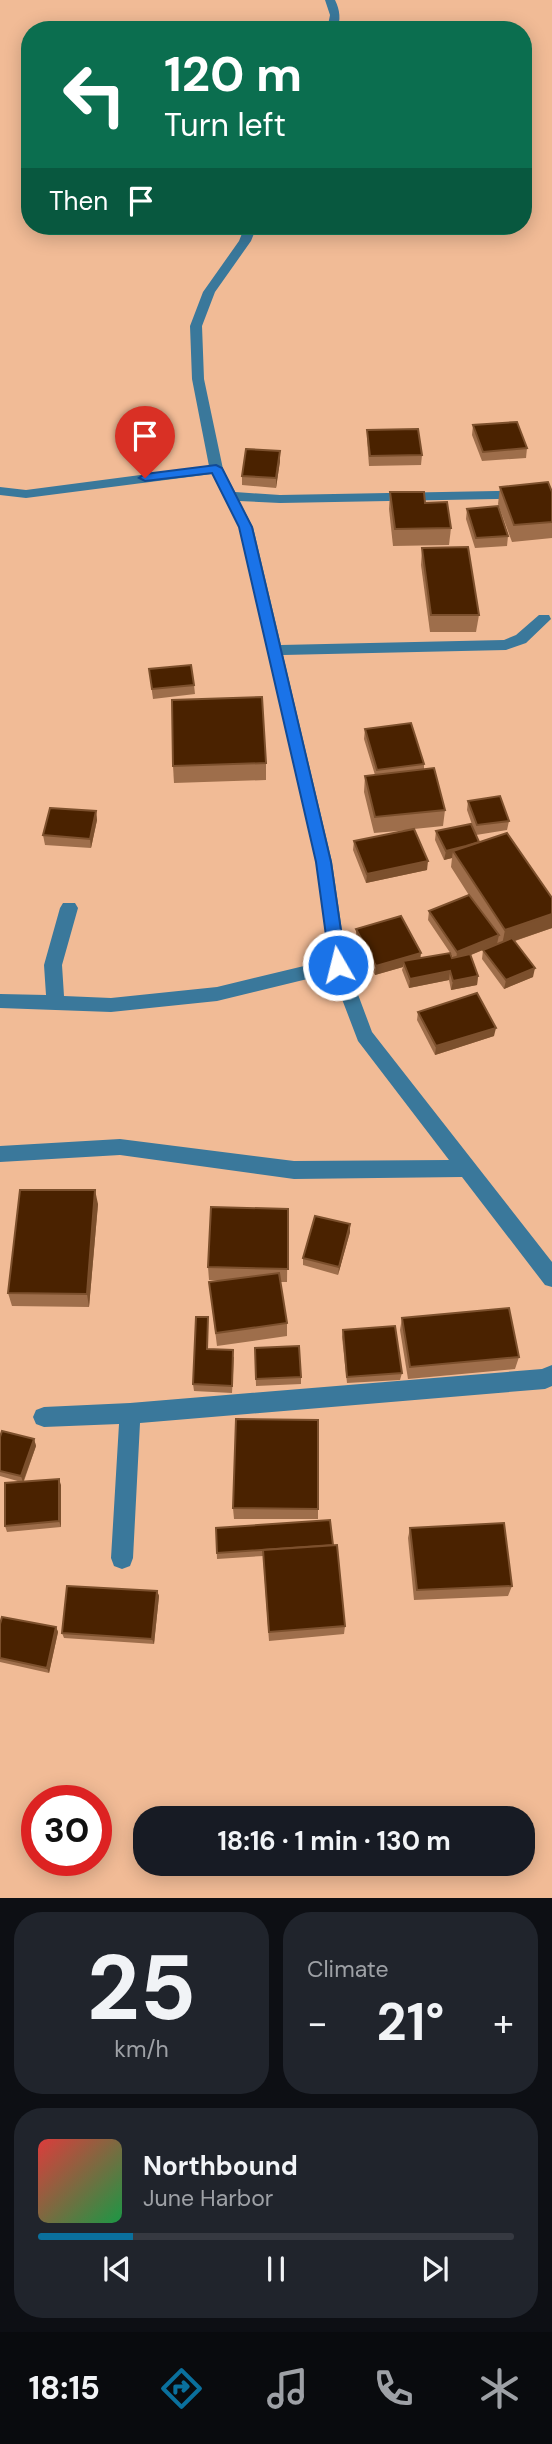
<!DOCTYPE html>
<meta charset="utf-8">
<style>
:root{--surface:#171b24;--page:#20242c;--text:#f1f3f6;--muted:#9ea1a6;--line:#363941;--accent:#0a709d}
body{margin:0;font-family:"DM Sans",sans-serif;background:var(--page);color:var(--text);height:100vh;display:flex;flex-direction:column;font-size:26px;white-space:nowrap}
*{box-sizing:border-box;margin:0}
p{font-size:23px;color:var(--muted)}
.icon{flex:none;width:38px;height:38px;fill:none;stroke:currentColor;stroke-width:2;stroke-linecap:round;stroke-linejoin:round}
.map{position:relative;height:1898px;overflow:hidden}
.sheet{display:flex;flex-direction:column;gap:14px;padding:14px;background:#0d0f14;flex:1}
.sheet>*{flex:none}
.banner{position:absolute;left:21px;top:21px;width:511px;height:214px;border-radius:28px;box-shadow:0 4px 18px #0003;background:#0b6e4f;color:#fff;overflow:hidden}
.speed{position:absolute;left:21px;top:1785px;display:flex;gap:14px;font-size:35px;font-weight:700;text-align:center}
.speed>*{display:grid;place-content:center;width:91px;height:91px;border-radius:50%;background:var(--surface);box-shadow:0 4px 18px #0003;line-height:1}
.speed .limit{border:10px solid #d22;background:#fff;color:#111}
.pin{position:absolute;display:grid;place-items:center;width:60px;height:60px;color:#fff;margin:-72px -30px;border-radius:50% 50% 50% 0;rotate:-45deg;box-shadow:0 0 7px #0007}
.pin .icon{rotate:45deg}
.me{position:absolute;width:77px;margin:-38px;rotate:352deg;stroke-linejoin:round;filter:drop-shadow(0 0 5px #0008)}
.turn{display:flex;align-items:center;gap:24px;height:147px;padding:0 28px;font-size:32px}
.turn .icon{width:91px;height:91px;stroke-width:2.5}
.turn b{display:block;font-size:49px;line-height:60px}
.then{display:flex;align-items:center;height:66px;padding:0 28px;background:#0003;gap:14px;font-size:26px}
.big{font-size:52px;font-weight:700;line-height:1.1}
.sheet .tile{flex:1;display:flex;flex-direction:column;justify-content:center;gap:10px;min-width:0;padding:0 24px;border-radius:28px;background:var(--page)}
.sheet .dial{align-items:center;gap:0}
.dial b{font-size:91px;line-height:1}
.song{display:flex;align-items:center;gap:21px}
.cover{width:84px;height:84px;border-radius:10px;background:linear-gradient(135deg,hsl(0 70% 55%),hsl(140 70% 35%))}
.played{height:7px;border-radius:4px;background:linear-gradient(90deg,var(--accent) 20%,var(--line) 20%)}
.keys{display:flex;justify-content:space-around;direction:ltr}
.heat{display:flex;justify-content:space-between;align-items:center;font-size:38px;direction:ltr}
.sheet .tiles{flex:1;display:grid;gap:14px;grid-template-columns:1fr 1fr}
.tile:last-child{grid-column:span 2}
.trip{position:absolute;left:133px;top:1806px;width:402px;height:70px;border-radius:28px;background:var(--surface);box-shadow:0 4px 18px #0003;font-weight:700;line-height:70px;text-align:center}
.tab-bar{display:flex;height:112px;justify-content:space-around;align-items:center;background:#090b0e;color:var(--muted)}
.tab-bar .icon{width:49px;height:49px}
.tab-bar .current{color:var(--accent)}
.tab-bar b{font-size:32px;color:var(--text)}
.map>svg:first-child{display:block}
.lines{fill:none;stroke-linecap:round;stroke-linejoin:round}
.minor{fill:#3a789b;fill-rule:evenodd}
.wall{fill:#9e6e4b}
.shaded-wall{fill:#7c502d}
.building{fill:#4a2200;stroke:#7c502d;stroke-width:2}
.route{fill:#1a73e8;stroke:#114b97;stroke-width:2}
</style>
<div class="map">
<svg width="552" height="1898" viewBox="0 0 552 1898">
<rect width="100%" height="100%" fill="#f1bb96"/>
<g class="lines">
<g class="minor">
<path d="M 325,0 L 335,0 C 340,10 341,20 337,30 L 327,30 L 330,15 Z"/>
<path d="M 245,226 L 257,226 L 251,241 L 215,292 L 202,326 L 204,379 L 223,469 L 235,492 L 280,495 L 552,490 L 552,498 L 280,503 L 239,501 L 253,527 L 281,645 L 504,640 L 516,635 L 539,615 L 549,615 L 551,619 L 526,643 L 506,650 L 283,655 L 332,862 L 347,965 L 372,1032 L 552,1262 L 552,1287 L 545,1285 L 462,1177 L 294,1179 L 120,1155 L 0,1162 L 0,1146 L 120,1139 L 294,1161 L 449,1160 L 358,1041 L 332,973 L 217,1001 L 111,1012 L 0,1008 L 0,994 L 46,995 L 44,965 L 60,908 L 63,903 L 75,903 L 78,908 L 62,965 L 64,996 L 111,998 L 217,987 L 329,960 L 316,862 L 239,527 L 212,474 L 26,498 L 0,495 L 0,487 L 26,490 L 209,466 L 192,379 L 190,326 L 203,292 L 239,241 Z"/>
<path d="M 552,1365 L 552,1386 L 545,1389 L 140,1423 L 133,1558 L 130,1566 L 122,1569 L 114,1566 L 111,1558 L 119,1424 L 44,1427 L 36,1424 L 33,1417 L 36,1410 L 44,1407 L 130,1403 L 542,1369 Z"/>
</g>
</g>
<g class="wall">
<path d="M 473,425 L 527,448 L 526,458 L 482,461 L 472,435 Z"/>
<path d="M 367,430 L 422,455 L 421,465 L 369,466 L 367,440 Z"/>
<path d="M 280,461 L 276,488 L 242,485 L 242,476 Z"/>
<path d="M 500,487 L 552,492 L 552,538 L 512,542 L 498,504 Z"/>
<path d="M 390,492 L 425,503 L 451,528 L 449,545 L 393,546 L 389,509 Z"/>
<path d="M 467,509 L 508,536 L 507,546 L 475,548 L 466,519 Z"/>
<path d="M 422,548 L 479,615 L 476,632 L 430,632 L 421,565 Z"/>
<path d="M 149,669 L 194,685 L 195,694 L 153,699 Z"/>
<path d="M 365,729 L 424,764 L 424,770 L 445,810 L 443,826 L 414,829 L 427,870 L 366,883 L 353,850 L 354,841 L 410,830 L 374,833 L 364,792 L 365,776 L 375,775 L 364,739 Z"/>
<path d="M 266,763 L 266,780 L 174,783 L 173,766 Z"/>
<path d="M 468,801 L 509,821 L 507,830 L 476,835 L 479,842 L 552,898 L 552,928 L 515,941 L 533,977 L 504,989 L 482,959 L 483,950 L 471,955 L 478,976 L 477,985 L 451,990 L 449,980 L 409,988 L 402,970 L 403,967 L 375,975 L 356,938 L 356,929 L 421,958 L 453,957 L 428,920 L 429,911 L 472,900 L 451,867 L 452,858 L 444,860 L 435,840 L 436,831 L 475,833 L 467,810 Z"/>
<path d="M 96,811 L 97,820 L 91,848 L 45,845 L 43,835 Z"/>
<path d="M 418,1012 L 494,1036 L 435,1055 L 417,1020 Z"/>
<path d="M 98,1204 L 89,1307 L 12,1306 L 8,1293 Z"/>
<path d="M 288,1209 L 287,1282 L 280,1282 L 287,1323 L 287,1336 L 217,1346 L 209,1282 L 223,1281 L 209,1280 L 208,1267 Z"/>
<path d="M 350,1224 L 350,1232 L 338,1275 L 303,1265 L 303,1258 Z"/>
<path d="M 208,1317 L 208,1349 L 234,1357 L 232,1393 L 194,1391 L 193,1384 Z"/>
<path d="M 402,1318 L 519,1357 L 515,1369 L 408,1379 L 400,1330 Z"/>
<path d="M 343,1330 L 402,1373 L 400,1380 L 347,1383 L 342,1337 Z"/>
<path d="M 255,1348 L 301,1377 L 301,1384 L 256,1386 Z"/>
<path d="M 0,1437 L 34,1439 L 36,1446 L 24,1481 L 61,1485 L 61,1527 L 7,1532 L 5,1526 L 21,1482 L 0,1476 Z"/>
<path d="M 233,1508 L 318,1509 L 318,1519 L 234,1519 Z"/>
<path d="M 216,1528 L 333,1546 L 345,1626 L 344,1634 L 269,1641 L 263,1556 L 217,1559 Z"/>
<path d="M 410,1528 L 512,1586 L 508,1596 L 414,1600 L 408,1538 Z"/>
<path d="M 157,1591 L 159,1596 L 154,1644 L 64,1638 L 62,1633 Z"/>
<path d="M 0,1624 L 56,1627 L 58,1632 L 49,1673 L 0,1662 Z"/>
</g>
<g class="shaded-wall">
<path d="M 280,451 L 280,461 L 276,488 L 276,478 Z"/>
<path d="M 96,811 L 97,820 L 91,848 L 90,839 Z"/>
<path d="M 480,844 L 453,851 L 452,858 L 444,860 L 446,851 Z"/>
<path d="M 428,861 L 427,870 L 366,883 L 367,874 Z"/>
<path d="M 552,914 L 552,928 L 502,945 L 505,930 Z"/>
<path d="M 499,935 L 497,944 L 456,961 L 457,952 Z"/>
<path d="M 421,953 L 420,962 L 403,961 L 403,967 L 375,975 L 376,966 Z"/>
<path d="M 535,968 L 533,977 L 504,989 L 506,980 Z"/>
<path d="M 450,971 L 449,980 L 409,988 L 410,979 Z"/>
<path d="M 478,976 L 477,985 L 451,990 L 453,981 Z"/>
<path d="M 496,1028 L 494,1036 L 435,1055 L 436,1046 Z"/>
<path d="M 95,1190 L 98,1204 L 89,1307 L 87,1294 Z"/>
<path d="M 350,1224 L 350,1232 L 338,1275 L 339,1267 Z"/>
<path d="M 34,1439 L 36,1446 L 23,1482 L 21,1476 Z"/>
<path d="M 59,1479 L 61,1485 L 61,1527 L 59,1521 Z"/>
<path d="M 157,1591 L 159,1596 L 154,1644 L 152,1639 Z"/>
<path d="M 56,1627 L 58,1632 L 49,1673 L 47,1668 Z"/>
</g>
<g class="building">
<path d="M 517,422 L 527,448 L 483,452 L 473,425 Z"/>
<path d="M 418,429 L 422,455 L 370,456 L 367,430 Z"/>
<path d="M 246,449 L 280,451 L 276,478 L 242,476 Z"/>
<path d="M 548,482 L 552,492 L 552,522 L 514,525 L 500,487 Z"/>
<path d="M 390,492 L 424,492 L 425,503 L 447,502 L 451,528 L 395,529 Z"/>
<path d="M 498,506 L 508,536 L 476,538 L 467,509 Z"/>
<path d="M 468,547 L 479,615 L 431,615 L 422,548 Z"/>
<path d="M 191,665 L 194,685 L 152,689 L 149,669 Z"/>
<path d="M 262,697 L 266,763 L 173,766 L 172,700 Z"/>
<path d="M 411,723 L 424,764 L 377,770 L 365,729 Z"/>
<path d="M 434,768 L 445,810 L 375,817 L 365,776 Z"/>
<path d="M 500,796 L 509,821 L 477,825 L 468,801 Z"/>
<path d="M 50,808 L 96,811 L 90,839 L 43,835 Z"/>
<path d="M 471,824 L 479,842 L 466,846 L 446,851 L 436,831 Z"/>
<path d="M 414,829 L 428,861 L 367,874 L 354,841 Z"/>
<path d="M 507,833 L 552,898 L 552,914 L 505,930 L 453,851 Z"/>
<path d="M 469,895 L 499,935 L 457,952 L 429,911 Z"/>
<path d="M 401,916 L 421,953 L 376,966 L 356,929 Z"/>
<path d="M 512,938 L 535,968 L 506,980 L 483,950 Z"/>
<path d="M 450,953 L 452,958 L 470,954 L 478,976 L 453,981 L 450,971 L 410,979 L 403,961 Z"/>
<path d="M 477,993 L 496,1028 L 436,1046 L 418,1012 Z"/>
<path d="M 20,1190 L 95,1190 L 87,1294 L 8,1293 Z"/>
<path d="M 211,1207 L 288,1209 L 288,1269 L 208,1267 Z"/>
<path d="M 315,1216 L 350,1224 L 339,1267 L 303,1258 Z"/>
<path d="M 279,1273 L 287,1323 L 216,1333 L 209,1282 Z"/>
<path d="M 509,1308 L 519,1357 L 410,1367 L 402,1318 Z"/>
<path d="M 196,1317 L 208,1317 L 207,1349 L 233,1350 L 232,1386 L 193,1384 Z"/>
<path d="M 395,1326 L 402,1373 L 347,1377 L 343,1330 Z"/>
<path d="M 299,1346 L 301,1377 L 256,1379 L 255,1348 Z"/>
<path d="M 236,1419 L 318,1420 L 318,1509 L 233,1508 Z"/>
<path d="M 2,1431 L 34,1439 L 21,1476 L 0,1471 L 0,1437 Z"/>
<path d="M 59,1479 L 59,1521 L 5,1526 L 5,1483 Z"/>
<path d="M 330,1520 L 333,1545 L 217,1553 L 216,1528 Z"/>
<path d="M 504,1523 L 512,1586 L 417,1590 L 410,1528 Z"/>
<path d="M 337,1545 L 345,1626 L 269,1632 L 263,1550 Z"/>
<path d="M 67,1586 L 157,1591 L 152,1639 L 62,1633 Z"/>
<path d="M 2,1617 L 56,1627 L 47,1668 L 0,1658 L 0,1624 Z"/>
</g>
<path class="route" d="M 216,465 L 222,468 L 252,527 L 331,862 L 346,965 L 338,971 L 330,965 L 316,862 L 239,527 L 212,473 L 145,481 L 139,478 L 145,474 Z"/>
</svg>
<div class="speed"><div class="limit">30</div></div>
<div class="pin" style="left:145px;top:478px;background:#d93025"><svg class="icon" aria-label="arrive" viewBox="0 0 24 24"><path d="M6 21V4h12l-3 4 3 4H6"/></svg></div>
<svg class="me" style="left:338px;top:965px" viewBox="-20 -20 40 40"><circle r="17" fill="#1a73e8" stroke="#fff" stroke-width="3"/><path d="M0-11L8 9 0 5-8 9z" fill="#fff"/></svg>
<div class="trip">18:16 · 1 min · 130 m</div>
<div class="banner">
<div class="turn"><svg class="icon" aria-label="left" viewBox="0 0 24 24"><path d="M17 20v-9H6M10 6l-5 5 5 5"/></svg><div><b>120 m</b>Turn left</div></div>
<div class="then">Then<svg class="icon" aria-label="arrive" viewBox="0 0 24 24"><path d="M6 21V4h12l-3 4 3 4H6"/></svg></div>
</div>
</div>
<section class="sheet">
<div class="tiles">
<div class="tile dial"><b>25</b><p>km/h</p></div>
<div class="tile"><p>Climate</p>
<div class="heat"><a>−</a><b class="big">21°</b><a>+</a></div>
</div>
<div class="tile">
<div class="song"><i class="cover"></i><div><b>Northbound</b><p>June Harbor</p></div></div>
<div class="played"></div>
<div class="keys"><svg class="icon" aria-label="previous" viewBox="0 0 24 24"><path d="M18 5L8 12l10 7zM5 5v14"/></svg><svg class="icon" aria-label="pause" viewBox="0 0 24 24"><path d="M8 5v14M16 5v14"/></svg><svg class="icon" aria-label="next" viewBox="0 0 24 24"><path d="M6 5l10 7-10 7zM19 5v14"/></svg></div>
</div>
</div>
</section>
<nav class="tab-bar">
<b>18:15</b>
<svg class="icon current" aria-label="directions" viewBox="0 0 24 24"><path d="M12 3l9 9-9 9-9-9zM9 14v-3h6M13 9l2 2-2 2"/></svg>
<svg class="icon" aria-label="music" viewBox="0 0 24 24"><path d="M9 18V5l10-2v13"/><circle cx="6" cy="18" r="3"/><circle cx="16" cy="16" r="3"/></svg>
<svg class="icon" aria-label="phone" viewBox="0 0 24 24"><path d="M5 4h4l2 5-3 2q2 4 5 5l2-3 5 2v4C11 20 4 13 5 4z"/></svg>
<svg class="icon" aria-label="climate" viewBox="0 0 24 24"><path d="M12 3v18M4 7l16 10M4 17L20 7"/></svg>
</nav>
